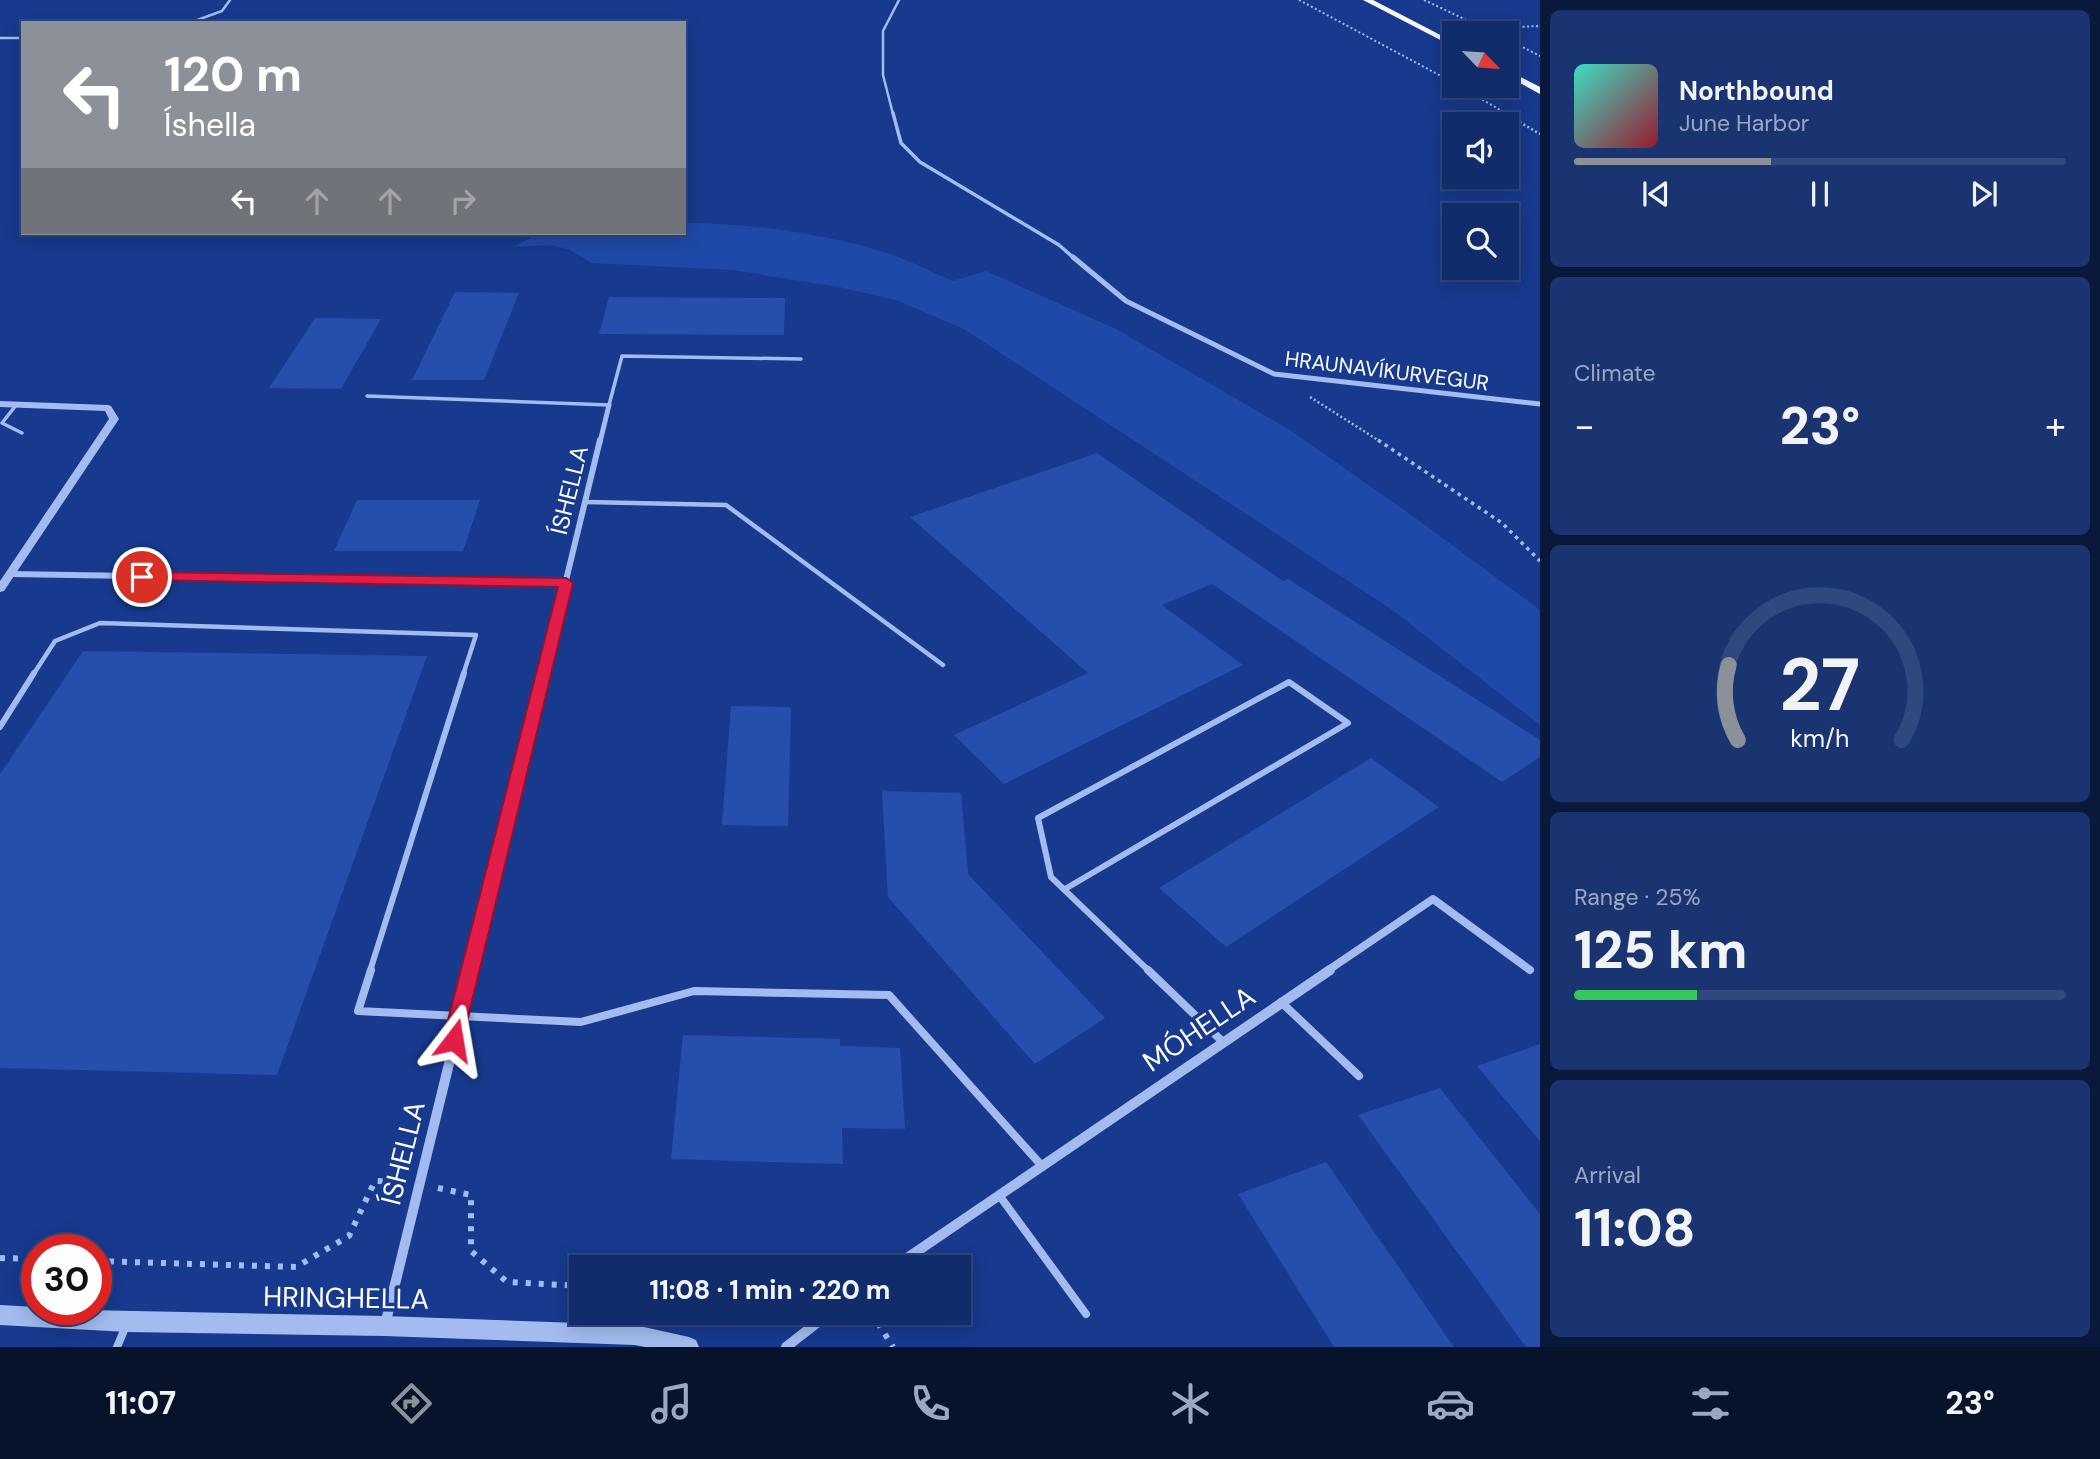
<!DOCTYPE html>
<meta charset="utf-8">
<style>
:root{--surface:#112c6b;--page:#1a3471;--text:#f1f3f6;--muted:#9ca7c1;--line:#30487e;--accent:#8c9099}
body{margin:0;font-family:"DM Sans",sans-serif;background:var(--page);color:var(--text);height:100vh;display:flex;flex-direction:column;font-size:26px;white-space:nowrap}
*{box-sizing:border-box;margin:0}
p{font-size:23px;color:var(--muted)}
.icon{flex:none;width:38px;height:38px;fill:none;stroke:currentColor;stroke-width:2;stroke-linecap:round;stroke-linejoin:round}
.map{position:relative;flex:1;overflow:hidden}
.details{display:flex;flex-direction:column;gap:10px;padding:10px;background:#09183b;width:560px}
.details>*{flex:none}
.hud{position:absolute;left:21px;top:21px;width:665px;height:214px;border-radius:0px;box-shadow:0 4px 18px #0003,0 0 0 2px var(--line);background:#8c9099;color:#fff;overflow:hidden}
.needle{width:46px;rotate:115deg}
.controls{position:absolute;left:1442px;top:21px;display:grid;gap:14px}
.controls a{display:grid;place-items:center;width:77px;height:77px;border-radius:0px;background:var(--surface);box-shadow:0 4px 18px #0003,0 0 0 2px var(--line);font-size:35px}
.speed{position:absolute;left:21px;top:1234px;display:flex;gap:14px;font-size:35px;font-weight:700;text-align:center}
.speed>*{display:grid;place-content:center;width:91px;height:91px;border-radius:50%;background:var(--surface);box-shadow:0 4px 18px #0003,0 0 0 2px var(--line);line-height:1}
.speed .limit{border:10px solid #d22;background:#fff;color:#111}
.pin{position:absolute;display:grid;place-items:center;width:60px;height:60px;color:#fff;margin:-30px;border:4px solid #fff;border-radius:50%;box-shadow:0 2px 7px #0007}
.me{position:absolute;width:77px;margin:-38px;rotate:14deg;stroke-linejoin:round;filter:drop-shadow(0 0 5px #0008)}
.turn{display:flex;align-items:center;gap:24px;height:147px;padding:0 28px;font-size:32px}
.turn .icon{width:91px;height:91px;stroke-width:2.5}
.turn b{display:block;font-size:49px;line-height:60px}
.lanes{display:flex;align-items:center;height:66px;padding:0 28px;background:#0003;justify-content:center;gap:35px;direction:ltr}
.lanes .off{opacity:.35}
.big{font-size:52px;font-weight:800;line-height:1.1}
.details .widget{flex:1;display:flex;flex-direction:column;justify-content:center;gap:10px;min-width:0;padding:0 24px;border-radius:10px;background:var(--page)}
.details .dial{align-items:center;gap:0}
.dial svg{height:182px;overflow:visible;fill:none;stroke:var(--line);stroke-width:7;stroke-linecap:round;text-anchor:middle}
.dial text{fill:var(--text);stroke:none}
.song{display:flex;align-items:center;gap:21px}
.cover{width:84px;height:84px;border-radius:10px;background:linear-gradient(135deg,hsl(170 70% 55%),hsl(350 70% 35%))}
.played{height:7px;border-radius:4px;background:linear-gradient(90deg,var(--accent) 40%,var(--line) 40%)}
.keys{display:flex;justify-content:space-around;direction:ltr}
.heat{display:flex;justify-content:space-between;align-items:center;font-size:38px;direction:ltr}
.charge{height:10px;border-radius:5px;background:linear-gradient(90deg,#34c759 25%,var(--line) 0)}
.trip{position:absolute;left:569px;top:1255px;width:402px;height:70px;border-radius:0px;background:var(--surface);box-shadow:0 4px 18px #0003,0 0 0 2px var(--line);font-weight:800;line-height:70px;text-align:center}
.dock{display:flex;height:112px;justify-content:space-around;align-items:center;background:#07122b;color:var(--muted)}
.dock .icon{width:49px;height:49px}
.dock .active{color:var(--accent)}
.dock b{font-size:32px;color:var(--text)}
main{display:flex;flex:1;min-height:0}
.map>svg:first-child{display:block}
.green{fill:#1f49a8}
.building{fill:#254ead}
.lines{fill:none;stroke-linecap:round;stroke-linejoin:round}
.path-far3{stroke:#a3bbef;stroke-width:2;stroke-dasharray:2 2.5;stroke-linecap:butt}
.path-far2{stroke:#a3bbef;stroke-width:2.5;stroke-dasharray:2 2.5;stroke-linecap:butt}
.path-far1{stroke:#a3bbef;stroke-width:3.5;stroke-dasharray:3.5 4.5;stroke-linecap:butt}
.path{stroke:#a3bbef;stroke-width:6;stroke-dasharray:5 8;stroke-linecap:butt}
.service-far3{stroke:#a3bbef;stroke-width:3.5}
.service-far2{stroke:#a3bbef;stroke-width:4.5}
.service-far1{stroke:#a3bbef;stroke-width:6}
.service{stroke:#a3bbef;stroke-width:8}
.minor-far5{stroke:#a3bbef;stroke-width:2.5}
.minor-far4{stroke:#a3bbef;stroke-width:3.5}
.minor-far3{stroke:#a3bbef;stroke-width:5}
.minor-far2{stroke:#a3bbef;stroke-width:6}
.minor-far1{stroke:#a3bbef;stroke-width:8}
.minor{stroke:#a3bbef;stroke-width:10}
.tertiary{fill:#a3bbef;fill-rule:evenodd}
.trunk{fill:#f6f8ff;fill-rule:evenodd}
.route{fill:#e11d48;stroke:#92132f;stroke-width:2}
.labels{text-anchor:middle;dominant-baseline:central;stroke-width:7;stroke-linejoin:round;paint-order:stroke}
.far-street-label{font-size:21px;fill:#fff;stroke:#173a8f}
.street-label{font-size:24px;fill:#fff;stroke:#173a8f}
.near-street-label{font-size:28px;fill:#fff;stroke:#173a8f}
</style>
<main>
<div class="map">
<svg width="1540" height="1347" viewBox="0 0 1540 1347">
<rect width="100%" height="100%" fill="#173a8f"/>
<path class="green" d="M 684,223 C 752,223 829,234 893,255 C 913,262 933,273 953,281 L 986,271 L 1116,329 L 1293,432 L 1414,517 L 1540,610 L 1540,725 L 1391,609 L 964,329 L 896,300 L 839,287 L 733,270 L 592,263 L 568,249 L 549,245 L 513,247 L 540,233 L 684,233 Z"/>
<g class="building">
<path d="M 455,292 L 519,293 L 484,380 L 412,380 Z"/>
<path d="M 609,297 L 785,298 L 784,335 L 599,334 Z"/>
<path d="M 315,318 L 381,319 L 341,389 L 269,388 Z"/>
<path d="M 1097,453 L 1283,581 L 1288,579 L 1540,740 L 1540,757 L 1502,782 L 1212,584 L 1162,605 L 1243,665 L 1004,784 L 954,735 L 1088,673 L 910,517 Z"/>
<path d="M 357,500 L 480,500 L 463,551 L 334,551 Z"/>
<path d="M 83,651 L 427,656 L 277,1075 L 0,1068 L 0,774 Z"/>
<path d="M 731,706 L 791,707 L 788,826 L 722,825 Z"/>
<path d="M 1371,758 L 1439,807 L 1226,947 L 1159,888 Z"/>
<path d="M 882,791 L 961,793 L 968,874 L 1105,1018 L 1035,1064 L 888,897 Z"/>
<path d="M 683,1035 L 840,1039 L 840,1046 L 900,1048 L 905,1129 L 842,1128 L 843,1164 L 671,1159 Z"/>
<path d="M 1540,1044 L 1540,1141 L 1477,1066 Z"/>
<path d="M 1440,1088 L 1540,1214 L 1540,1347 L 1526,1347 L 1358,1115 Z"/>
<path d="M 1326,1162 L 1454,1347 L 1334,1347 L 1238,1194 Z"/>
</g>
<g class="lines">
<g class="path-far3">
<path d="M 1299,0 L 1454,83"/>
<path d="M 1424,0 L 1494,33"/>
<path d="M 1507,39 L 1540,56"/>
<path d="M 1511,41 L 1517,32 L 1516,27 L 1540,26"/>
<path d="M 1459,86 L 1507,114"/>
</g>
<g class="path-far2">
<path d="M 1504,113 L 1540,134"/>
<path d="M 1310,397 L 1381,442"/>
</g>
<path class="path-far1" d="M 1378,440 L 1502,523 L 1540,561"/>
<g class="path">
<path d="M 438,1188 L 471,1195 L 471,1251 L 507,1282 L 581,1286"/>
<path d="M 0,1258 L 37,1259"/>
<path d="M 96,1261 L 296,1267 L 349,1236 L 375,1181 L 402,1182"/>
<path d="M 811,1267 L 836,1262 L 840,1267"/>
<path d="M 871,1312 L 893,1347"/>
</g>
<g class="service-far3">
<path d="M 367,396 L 609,405 L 622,356 L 801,359"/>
<path d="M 17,404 L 2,423 L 22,433"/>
</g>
<g class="service-far2">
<path d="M 586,502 L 726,505 L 943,665"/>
<path d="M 33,675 L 55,641 L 100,623 L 476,635 L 463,675"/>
</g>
<g class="service-far1">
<path d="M 0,727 L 34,673"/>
<path d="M 1065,889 L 1348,723 L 1289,682 L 1038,818 L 1051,877 L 1149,971"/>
<path d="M 370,971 L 464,673"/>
</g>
<g class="service">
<path d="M 371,970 L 358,1011 L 581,1022 L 694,991 L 889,995 L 1042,1166"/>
<path d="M 1148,970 L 1223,1042"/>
<path d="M 1281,1002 L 1359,1076"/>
<path d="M 999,1195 L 1086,1314"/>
<path d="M 117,1347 L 125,1328"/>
</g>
<g class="minor-far5">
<path d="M 189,23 L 222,11 L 230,0"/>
<path d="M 0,38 L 23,38"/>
<path d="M 893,114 L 883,75 L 883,31 L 899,0"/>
</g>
<path class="minor-far4" d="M 893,113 L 901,143 L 920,162 L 1059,245 L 1075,259"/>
<g class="minor-far3">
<path d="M 1073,257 L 1126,301 L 1274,374 L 1540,404"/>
<path d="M 600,442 L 609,405"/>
</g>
<g class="minor-far2">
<path d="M 10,574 L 566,583"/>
<path d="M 543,675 L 600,440"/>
</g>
<g class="minor-far1">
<path d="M 471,971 L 544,673"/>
<path d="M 1327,971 L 1433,899 L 1530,970"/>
</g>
<g class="minor">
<path d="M 894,1267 L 1330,970"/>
<path d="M 385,1325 L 472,970"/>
<path d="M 786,1347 L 831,1312"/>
</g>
<g class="tertiary">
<path d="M 0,401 L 108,405 L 111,406 L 119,419 L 4,591 L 0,592 L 0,581 L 109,419 L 105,411 L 0,407 Z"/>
<path d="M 0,1305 L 37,1307 L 37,1309 L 384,1316 L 635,1325 L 689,1337 L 696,1340 L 699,1347 L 645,1347 L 635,1345 L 384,1336 L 127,1332 L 0,1325 Z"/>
</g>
<g class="trunk">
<path d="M 1363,0 L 1373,0 L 1454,42 L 1454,47 Z"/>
<path d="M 1507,70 L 1540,87 L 1540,94 L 1507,76 Z"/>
</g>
</g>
<path class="route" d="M 142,572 L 566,578 L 573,583 L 461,1047 L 454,1049 L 446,1047 L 443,1040 L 558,587 L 136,580 L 134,577 L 136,574 Z"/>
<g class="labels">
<g class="far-street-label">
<text transform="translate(1387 371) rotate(7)">HRAUNAVÍKURVEGUR</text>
</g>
<g class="street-label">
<text transform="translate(569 490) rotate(-76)">ÍSHELLA</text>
</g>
<g class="near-street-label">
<text transform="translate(1199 1029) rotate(-34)">MÓHELLA</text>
<text transform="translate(403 1153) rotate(-76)">ÍSHELLA</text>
<text transform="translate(346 1298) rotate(1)">HRINGHELLA</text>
</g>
</g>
</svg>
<div class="controls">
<a><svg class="needle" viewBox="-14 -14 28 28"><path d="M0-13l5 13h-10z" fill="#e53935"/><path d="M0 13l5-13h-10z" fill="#9ca7c1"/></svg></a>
<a><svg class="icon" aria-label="sound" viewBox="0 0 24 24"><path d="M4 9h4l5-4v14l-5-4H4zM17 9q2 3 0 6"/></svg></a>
<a><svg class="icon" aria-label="search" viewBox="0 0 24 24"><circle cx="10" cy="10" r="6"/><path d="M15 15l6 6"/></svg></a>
</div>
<div class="speed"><div class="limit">30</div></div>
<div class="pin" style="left:142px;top:577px;background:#d93025"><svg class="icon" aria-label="arrive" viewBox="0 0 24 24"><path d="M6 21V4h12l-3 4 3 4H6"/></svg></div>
<svg class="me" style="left:454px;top:1040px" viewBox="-20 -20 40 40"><path d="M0-17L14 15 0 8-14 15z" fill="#e11d48" stroke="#fff" stroke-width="4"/></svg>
<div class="trip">11:08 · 1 min · 220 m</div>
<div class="hud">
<div class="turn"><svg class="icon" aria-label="left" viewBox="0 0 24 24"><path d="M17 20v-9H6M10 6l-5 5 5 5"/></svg><div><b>120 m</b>Íshella</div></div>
<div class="lanes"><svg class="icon" aria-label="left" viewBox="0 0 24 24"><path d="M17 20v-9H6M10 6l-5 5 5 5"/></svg><svg class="icon off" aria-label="ahead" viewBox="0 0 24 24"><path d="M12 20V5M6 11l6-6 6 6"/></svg><svg class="icon off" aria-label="ahead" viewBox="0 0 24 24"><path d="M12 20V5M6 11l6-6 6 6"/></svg><svg class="icon off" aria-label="right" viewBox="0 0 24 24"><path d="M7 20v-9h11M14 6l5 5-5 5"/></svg></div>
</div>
</div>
<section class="details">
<div class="widget">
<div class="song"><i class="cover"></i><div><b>Northbound</b><p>June Harbor</p></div></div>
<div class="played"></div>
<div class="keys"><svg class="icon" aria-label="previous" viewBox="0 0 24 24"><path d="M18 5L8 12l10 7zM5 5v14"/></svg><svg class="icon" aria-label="pause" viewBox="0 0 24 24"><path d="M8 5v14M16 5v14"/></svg><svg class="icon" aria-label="next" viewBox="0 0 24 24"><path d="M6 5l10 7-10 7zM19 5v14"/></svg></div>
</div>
<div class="widget"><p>Climate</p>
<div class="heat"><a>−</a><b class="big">23°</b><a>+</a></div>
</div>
<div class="widget dial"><svg viewBox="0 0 100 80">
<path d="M14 69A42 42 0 1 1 86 69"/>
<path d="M14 69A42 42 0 0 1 10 36" stroke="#8c9099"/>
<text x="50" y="56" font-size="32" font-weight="700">27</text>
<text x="50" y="72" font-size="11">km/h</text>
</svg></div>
<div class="widget"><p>Range · 25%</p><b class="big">125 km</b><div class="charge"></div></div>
<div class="widget"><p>Arrival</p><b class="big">11:08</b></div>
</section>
</main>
<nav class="dock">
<b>11:07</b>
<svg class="icon active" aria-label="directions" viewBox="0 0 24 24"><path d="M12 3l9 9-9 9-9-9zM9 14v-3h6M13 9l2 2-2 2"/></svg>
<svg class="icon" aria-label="music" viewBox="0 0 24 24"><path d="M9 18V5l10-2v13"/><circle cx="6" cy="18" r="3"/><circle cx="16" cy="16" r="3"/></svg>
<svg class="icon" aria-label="phone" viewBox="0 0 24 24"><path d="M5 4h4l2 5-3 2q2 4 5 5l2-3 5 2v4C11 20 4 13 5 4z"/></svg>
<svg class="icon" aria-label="climate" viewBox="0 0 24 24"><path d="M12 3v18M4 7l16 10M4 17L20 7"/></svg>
<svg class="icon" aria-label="car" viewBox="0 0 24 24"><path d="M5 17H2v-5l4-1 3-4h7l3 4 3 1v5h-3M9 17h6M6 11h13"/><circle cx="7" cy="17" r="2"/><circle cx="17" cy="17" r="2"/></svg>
<svg class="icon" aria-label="filters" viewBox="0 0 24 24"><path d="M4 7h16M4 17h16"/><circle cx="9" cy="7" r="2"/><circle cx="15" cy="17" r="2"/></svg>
<b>23°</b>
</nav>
